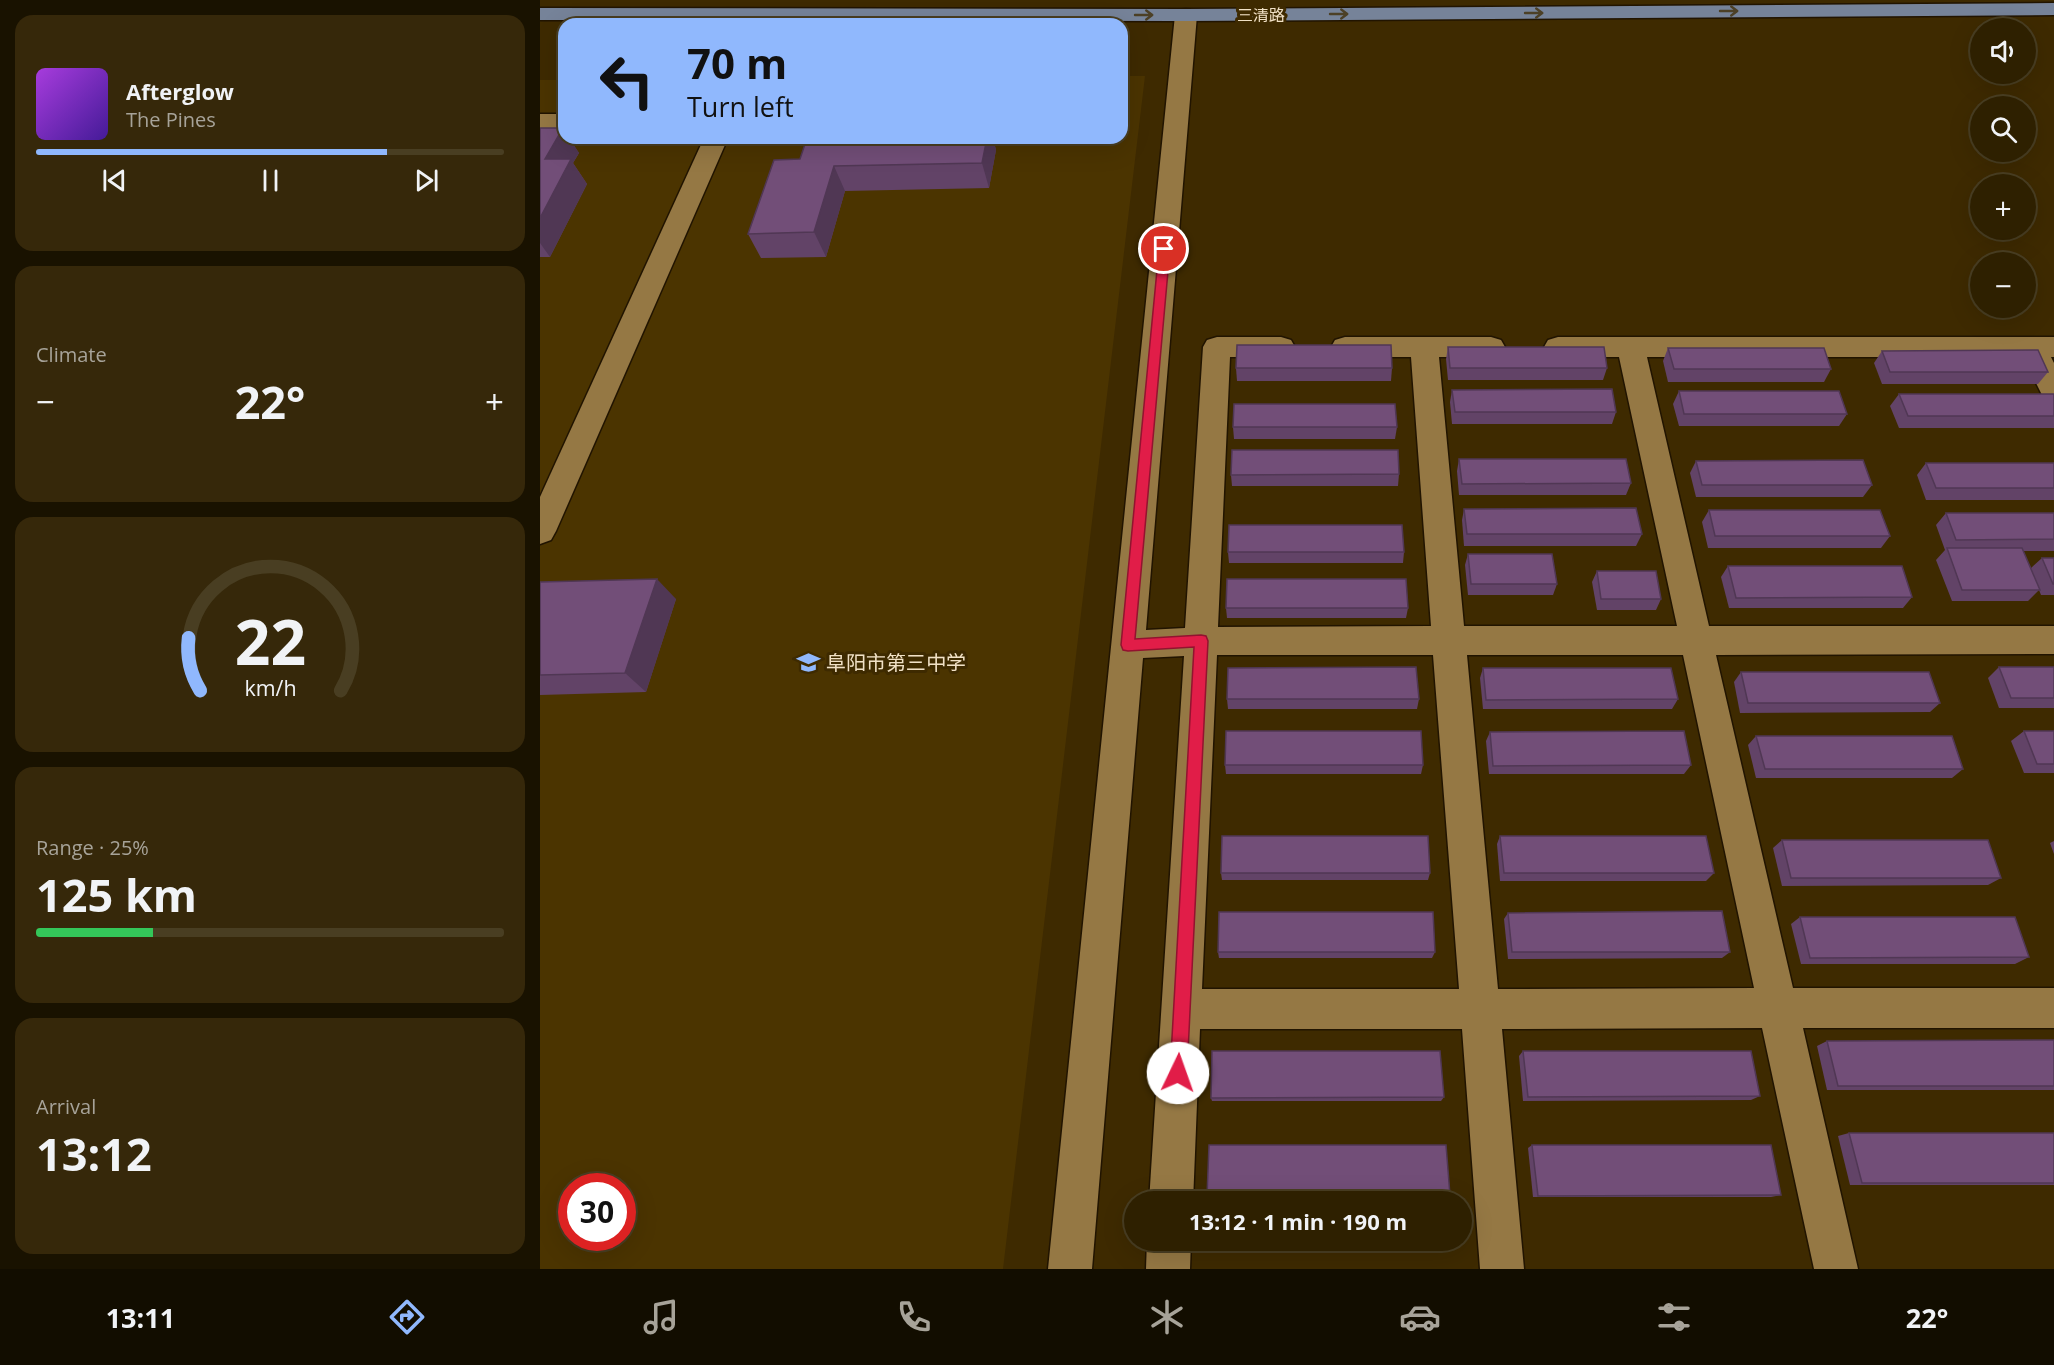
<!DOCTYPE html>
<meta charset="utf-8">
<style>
:root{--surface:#2e2000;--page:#36280a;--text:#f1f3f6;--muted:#a7a399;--line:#493e22;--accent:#90b8fd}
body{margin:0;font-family:"Open Sans","Noto Sans SC",sans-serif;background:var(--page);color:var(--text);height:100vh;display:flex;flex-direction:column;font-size:22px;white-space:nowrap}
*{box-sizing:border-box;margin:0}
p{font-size:20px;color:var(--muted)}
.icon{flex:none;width:33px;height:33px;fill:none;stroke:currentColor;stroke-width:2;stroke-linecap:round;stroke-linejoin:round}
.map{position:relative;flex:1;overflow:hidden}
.sheet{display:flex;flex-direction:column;gap:15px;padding:15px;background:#191200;width:540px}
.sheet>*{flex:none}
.top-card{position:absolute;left:18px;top:18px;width:570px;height:126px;border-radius:18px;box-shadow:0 6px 24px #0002,0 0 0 2px var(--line);background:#90b8fd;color:#111;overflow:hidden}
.tools{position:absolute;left:1430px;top:18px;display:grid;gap:12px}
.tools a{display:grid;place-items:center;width:66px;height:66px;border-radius:50%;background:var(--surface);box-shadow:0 6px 24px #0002,0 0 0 2px var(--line);font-size:30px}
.speed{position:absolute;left:18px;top:1173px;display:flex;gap:12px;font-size:30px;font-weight:700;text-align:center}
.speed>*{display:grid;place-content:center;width:78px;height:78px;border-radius:50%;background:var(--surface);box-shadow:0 6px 24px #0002,0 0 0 2px var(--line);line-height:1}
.speed .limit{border:9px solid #d22;background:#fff;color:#111}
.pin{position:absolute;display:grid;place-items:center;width:51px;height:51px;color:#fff;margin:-26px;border:3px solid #fff;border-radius:50%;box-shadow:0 2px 6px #0007}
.me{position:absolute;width:66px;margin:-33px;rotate:3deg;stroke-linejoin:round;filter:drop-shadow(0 0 4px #0008)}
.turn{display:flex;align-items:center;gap:21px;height:126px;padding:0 30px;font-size:27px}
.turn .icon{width:78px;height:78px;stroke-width:2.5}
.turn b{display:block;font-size:42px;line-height:51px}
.big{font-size:45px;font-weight:700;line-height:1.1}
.sheet .widget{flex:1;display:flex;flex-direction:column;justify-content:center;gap:9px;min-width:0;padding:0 21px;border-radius:18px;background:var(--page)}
.sheet .dial{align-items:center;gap:0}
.dial svg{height:156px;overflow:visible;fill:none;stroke:var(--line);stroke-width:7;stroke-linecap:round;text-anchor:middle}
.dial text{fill:var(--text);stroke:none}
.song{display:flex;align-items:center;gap:18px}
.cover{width:72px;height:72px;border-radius:9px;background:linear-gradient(135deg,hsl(280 70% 55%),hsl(260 70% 35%))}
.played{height:6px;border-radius:3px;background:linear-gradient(90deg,var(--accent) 75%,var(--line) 75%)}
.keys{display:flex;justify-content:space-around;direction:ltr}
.heat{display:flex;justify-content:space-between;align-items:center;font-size:33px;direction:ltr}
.charge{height:9px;border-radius:4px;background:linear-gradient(90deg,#34c759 25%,var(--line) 0)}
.trip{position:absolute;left:584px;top:1191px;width:348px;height:60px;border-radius:30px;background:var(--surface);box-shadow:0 6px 24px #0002,0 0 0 2px var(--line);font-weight:700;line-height:60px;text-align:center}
.menu{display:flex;height:96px;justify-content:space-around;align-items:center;background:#120d00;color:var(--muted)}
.menu .icon{width:42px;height:42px}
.menu .selected{color:var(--accent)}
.menu b{font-size:27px;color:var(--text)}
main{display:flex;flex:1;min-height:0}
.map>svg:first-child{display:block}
.built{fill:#4b3400;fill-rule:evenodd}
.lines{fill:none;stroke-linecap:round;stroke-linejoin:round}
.minor-casing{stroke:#211400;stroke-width:3}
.major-casing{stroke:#211400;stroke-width:3}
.minor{fill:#957844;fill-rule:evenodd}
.major{fill:#768399;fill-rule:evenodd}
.wall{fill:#624367}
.shaded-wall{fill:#503754}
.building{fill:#724e78;stroke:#503754;stroke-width:1.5}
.oneway{stroke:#4c4026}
.route{fill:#e11d48;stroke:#92132f;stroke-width:1.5}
.labels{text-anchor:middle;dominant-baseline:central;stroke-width:6;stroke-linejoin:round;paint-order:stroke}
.far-street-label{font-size:16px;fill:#f1e1c6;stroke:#3e2a00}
.poi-label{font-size:20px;fill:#f1e1c6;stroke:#3e2a00;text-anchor:start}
</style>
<main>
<section class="sheet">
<div class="widget">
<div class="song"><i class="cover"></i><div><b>Afterglow</b><p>The Pines</p></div></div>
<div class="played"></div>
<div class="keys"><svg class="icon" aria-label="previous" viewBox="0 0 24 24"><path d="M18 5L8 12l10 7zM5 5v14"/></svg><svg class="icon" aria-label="pause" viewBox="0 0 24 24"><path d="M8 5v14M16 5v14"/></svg><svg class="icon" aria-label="next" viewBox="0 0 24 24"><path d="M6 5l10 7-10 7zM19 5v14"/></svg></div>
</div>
<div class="widget"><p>Climate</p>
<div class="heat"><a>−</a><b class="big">22°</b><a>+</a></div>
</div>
<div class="widget dial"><svg viewBox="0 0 100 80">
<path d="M14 69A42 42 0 1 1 86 69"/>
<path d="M14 69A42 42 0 0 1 8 42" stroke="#90b8fd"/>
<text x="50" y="56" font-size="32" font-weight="700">22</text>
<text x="50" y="72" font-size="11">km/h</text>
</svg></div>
<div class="widget"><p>Range · 25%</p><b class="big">125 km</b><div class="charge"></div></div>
<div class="widget"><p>Arrival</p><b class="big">13:12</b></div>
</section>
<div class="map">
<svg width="1514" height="1269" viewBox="0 0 1514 1269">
<rect width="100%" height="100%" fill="#3e2a00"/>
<path class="built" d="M 582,76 L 605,76 L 463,1269 L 0,1269 L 0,80 L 24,80 L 24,138 L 582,138 ZM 32,1186 L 82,1186 L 82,1238 L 32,1238 Z"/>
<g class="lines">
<defs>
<g id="minor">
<path d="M 646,9 L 654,10 L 657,15 L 606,630 L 645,628 L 663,347 L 667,340 L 677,337 L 741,337 L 751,340 L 755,347 L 751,354 L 741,357 L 690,357 L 678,627 L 891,626 L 871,357 L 805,357 L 795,354 L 791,347 L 795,340 L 805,337 L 951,337 L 961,340 L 965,347 L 961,354 L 951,357 L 899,357 L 924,626 L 1137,626 L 1079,357 L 1018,357 L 1008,354 L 1004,347 L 1008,340 L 1018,337 L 1514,337 L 1514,357 L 1511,357 L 1514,363 L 1514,403 L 1504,399 L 1483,357 L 1107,357 L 1169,626 L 1514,626 L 1514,654 L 1176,655 L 1253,988 L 1514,988 L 1514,1028 L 1263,1028 L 1318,1269 L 1274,1269 L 1222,1028 L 962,1029 L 984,1269 L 940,1269 L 922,1029 L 660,1029 L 653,1202 L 609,1202 L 644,656 L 603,658 L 552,1269 L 508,1269 L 635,15 L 638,10 ZM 677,655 L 893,655 L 919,989 L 662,989 ZM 927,655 L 1143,655 L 1214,988 L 958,989 Z"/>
<rect x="0" y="114" width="24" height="14"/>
<path d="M 164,138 L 188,138 L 16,531 L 11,540 L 0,544 L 0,497 Z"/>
<path d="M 607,1240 L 651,1240 L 650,1269 L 606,1269 Z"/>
</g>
<path id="major" d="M 1514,3 L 1514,15 L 646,21 L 0,20 L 0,8 L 646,9 Z"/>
</defs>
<use href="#minor" class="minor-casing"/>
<use href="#major" class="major-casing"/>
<use href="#minor" class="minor"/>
<use href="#major" class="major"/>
</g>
<g class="wall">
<path d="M 0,128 L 23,128 L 24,130 L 24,138 L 29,138 L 39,153 L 33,163 L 47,184 L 10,257 L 0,257 Z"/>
<path d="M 267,138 L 453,138 L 456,150 L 449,188 L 305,191 L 286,257 L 221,258 L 208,234 L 260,159 Z"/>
<path d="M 908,347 L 1067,368 L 1063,380 L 908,380 L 906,359 Z"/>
<path d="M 1128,348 L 1291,369 L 1284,382 L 1128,382 L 1123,361 Z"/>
<path d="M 1342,351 L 1508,372 L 1498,384 L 1342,384 L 1334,363 Z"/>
<path d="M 696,368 L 852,368 L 851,381 L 697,381 Z"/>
<path d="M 912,390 L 1076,412 L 1072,424 L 912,424 L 910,402 Z"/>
<path d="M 1139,391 L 1307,414 L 1299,426 L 1139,426 L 1133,404 Z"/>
<path d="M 1359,394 L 1514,416 L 1514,428 L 1359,428 L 1350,406 Z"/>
<path d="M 693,427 L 857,427 L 855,439 L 694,439 Z"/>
<path d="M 919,459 L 1091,483 L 1086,495 L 919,495 L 917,471 Z"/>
<path d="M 1156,461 L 1332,485 L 1323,497 L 1156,497 L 1150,473 Z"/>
<path d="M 1386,463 L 1514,463 L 1514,500 L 1386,500 L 1377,475 Z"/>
<path d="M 859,474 L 858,486 L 692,486 L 691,475 Z"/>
<path d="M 924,509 L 1102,534 L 1096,546 L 924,546 L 922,520 Z"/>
<path d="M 1169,510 L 1350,536 L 1341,548 L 1168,548 L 1162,522 Z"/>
<path d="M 1406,513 L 1514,513 L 1514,551 L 1483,551 L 1491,568 L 1502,558 L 1514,558 L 1514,595 L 1501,595 L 1499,590 L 1488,601 L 1412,601 L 1396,560 L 1405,550 L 1396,525 Z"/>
<path d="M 688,552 L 864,552 L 863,563 L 689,563 Z"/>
<path d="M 928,554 L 1017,584 L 1013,595 L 928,595 L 925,565 Z"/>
<path d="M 1188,566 L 1372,597 L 1363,608 L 1189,608 L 1181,577 Z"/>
<path d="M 1057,571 L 1121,599 L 1116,610 L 1057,610 L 1052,582 Z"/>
<path d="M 0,582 L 136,599 L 106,692 L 0,695 Z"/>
<path d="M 686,608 L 868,608 L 866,618 L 687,618 Z"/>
<path d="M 1459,667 L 1514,667 L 1514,708 L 1459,708 L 1448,678 Z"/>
<path d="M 943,668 L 1138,699 L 1132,709 L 943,709 L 940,678 Z"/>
<path d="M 1201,672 L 1400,703 L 1390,712 L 1200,713 L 1194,682 Z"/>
<path d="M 687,699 L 879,699 L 877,709 L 688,709 Z"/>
<path d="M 1484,731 L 1514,731 L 1514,773 L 1484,773 L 1471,741 Z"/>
<path d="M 950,732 L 1151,765 L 1144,774 L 949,774 L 946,741 Z"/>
<path d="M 1216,736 L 1423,769 L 1412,778 L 1216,778 L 1208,745 Z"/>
<path d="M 685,765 L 883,765 L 881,774 L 686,774 Z"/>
<path d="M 960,836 L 1174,873 L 1166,881 L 960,881 L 957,844 Z"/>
<path d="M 1242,840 L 1461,878 L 1448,885 L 1242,886 L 1233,848 Z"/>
<path d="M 1514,841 L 1514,854 L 1510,843 Z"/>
<path d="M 681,873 L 890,873 L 888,880 L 682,880 Z"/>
<path d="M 968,913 L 1190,952 L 1182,958 L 968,959 L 964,919 Z"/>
<path d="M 1260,917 L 1489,957 L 1475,964 L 1261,964 L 1251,924 Z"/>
<path d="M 678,952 L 895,952 L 892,958 L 679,958 Z"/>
<path d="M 1287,1041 L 1514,1041 L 1514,1090 L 1287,1090 L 1277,1046 Z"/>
<path d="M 983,1051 L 1220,1096 L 1211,1100 L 983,1101 L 979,1056 Z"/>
<path d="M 904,1097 L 901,1101 L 672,1101 L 671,1098 Z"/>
<path d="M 1309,1133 L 1514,1133 L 1514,1185 L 1310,1185 L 1298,1136 Z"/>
<path d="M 992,1145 L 1241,1195 L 1231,1197 L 993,1197 L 988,1148 Z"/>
<path d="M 910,1195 L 907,1197 L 669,1197 L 667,1196 Z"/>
</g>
<g class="shaded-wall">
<path d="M 23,128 L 24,130 L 24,138 L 29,138 L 39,153 L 33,163 L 47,184 L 10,257 L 0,243 L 0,218 L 5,159 Z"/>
<path d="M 447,138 L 453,138 L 456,150 L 449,188 L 442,163 Z"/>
<path d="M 294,166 L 305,191 L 286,257 L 274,232 Z"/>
<path d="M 117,579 L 136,599 L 106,692 L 85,673 Z"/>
</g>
<g class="building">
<path d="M 0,128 L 23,128 L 5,159 L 31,159 L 0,218 Z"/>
<path d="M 267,138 L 447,138 L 442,163 L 294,166 L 274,232 L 208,234 L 234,160 L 260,159 Z"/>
<path d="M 697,345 L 851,345 L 852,368 L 696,368 Z"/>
<path d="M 908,347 L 1064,347 L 1067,368 L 910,368 Z"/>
<path d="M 1128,348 L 1284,348 L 1291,369 L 1134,369 Z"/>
<path d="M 1498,350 L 1508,372 L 1350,372 L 1342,351 Z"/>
<path d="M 1072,389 L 1076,412 L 915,412 L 912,390 Z"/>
<path d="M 1139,391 L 1299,391 L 1307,414 L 1144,414 Z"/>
<path d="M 1359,394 L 1514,394 L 1514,416 L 1368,416 Z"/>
<path d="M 694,404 L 855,404 L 857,427 L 693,427 Z"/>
<path d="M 692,450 L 858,450 L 859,474 L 691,475 Z"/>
<path d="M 919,459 L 1086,459 L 1091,483 L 922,484 Z"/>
<path d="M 1323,460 L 1332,485 L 1162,485 L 1156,461 Z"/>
<path d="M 1386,463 L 1514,463 L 1514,488 L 1396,488 Z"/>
<path d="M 1096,508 L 1102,534 L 927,534 L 924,509 Z"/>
<path d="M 1169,510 L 1340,510 L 1350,536 L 1175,536 Z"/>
<path d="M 1406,513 L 1514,513 L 1514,539 L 1416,540 Z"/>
<path d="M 689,525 L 862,525 L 864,552 L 688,552 Z"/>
<path d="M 1407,548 L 1482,548 L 1500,590 L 1422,590 Z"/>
<path d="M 928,554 L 1012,554 L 1017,584 L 931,584 Z"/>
<path d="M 1502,558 L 1514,558 L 1514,584 L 1513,584 Z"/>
<path d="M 1188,566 L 1362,566 L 1372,597 L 1196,598 Z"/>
<path d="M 1057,571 L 1116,571 L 1121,599 L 1061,599 Z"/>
<path d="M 117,579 L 85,673 L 0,675 L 0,582 Z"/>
<path d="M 687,579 L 866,579 L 868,608 L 686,608 Z"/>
<path d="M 876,667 L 879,699 L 687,699 L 688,668 Z"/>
<path d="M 1459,667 L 1514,667 L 1514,698 L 1471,698 Z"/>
<path d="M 943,668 L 1131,668 L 1138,699 L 946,700 Z"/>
<path d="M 1201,672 L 1389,672 L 1400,703 L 1208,703 Z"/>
<path d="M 686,731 L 881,731 L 883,765 L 685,765 Z"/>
<path d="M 1144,731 L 1151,765 L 953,766 L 950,732 Z"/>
<path d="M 1484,731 L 1514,731 L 1514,764 L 1497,764 Z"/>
<path d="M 1216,736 L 1412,736 L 1423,769 L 1225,769 Z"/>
<path d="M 682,836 L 888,836 L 890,873 L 681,873 Z"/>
<path d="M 960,836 L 1166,836 L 1174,873 L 964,873 Z"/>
<path d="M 1242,840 L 1448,840 L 1461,878 L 1251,878 Z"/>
<path d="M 1182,911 L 1190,952 L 972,952 L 968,913 Z"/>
<path d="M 679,912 L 893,912 L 895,952 L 678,952 Z"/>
<path d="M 1260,917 L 1475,917 L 1489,957 L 1270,958 Z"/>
<path d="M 1514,1040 L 1514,1086 L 1298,1086 L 1287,1041 Z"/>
<path d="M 672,1051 L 900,1051 L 904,1097 L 671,1098 Z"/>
<path d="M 983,1051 L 1211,1051 L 1220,1096 L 988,1097 Z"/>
<path d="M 1309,1133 L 1514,1133 L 1514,1183 L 1322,1183 Z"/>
<path d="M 669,1145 L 906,1145 L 910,1195 L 667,1196 Z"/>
<path d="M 992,1145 L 1231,1145 L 1241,1195 L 998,1196 Z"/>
</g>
<defs><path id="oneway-shaft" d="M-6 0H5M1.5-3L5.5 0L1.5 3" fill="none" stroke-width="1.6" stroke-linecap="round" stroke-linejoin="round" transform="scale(1.5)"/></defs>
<g class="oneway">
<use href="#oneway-shaft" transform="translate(1189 11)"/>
<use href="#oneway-shaft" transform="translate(994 13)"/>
<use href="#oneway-shaft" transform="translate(799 14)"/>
<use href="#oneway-shaft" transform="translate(604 15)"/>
</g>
<path class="route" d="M 624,245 L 630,249 L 595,639 L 661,635 L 666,636 L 668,641 L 647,1073 L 644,1079 L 638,1081 L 632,1079 L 630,1073 L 654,647 L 588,651 L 583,650 L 581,645 L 619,249 Z"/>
<defs>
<symbol id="school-bare" viewBox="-9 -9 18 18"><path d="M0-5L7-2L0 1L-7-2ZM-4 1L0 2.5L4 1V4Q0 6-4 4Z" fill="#90b8fd" stroke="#3e2a00" stroke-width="2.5" paint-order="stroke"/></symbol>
</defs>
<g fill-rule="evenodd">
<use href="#school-bare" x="252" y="646" width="33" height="33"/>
</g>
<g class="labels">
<g class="far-street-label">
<text x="721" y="15">三清路</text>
</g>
<g class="poi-label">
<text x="286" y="662">阜阳市第三中学</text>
</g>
</g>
</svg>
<div class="tools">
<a><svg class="icon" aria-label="sound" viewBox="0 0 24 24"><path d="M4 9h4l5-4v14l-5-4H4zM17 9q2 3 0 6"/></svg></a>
<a><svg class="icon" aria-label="search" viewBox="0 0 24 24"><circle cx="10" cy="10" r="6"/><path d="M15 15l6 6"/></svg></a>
<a>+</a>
<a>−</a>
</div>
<div class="speed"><div class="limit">30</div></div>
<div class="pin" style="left:624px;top:249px;background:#d93025"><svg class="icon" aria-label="arrive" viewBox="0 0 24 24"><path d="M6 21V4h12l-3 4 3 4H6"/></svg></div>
<svg class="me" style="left:638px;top:1073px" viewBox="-20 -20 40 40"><circle r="19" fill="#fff"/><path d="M0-13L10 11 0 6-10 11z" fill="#e11d48"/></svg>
<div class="trip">13:12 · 1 min · 190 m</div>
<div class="top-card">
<div class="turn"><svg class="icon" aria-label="left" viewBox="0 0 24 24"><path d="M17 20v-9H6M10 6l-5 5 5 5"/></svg><div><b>70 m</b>Turn left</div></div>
</div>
</div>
</main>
<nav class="menu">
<b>13:11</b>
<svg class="icon selected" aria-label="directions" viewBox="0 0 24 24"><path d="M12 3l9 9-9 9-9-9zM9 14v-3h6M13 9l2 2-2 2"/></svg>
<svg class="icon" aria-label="music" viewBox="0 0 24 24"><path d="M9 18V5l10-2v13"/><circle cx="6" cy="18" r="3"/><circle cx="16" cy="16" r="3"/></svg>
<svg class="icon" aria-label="phone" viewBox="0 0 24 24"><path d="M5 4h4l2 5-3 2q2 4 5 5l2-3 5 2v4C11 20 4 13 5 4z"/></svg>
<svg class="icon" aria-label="climate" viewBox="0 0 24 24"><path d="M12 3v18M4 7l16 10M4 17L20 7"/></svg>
<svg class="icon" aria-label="car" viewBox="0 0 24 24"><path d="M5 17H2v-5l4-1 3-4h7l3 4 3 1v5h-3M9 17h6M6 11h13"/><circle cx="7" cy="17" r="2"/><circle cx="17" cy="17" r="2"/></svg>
<svg class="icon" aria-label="filters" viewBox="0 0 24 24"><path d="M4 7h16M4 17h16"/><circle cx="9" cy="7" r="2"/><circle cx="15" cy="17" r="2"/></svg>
<b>22°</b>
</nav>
